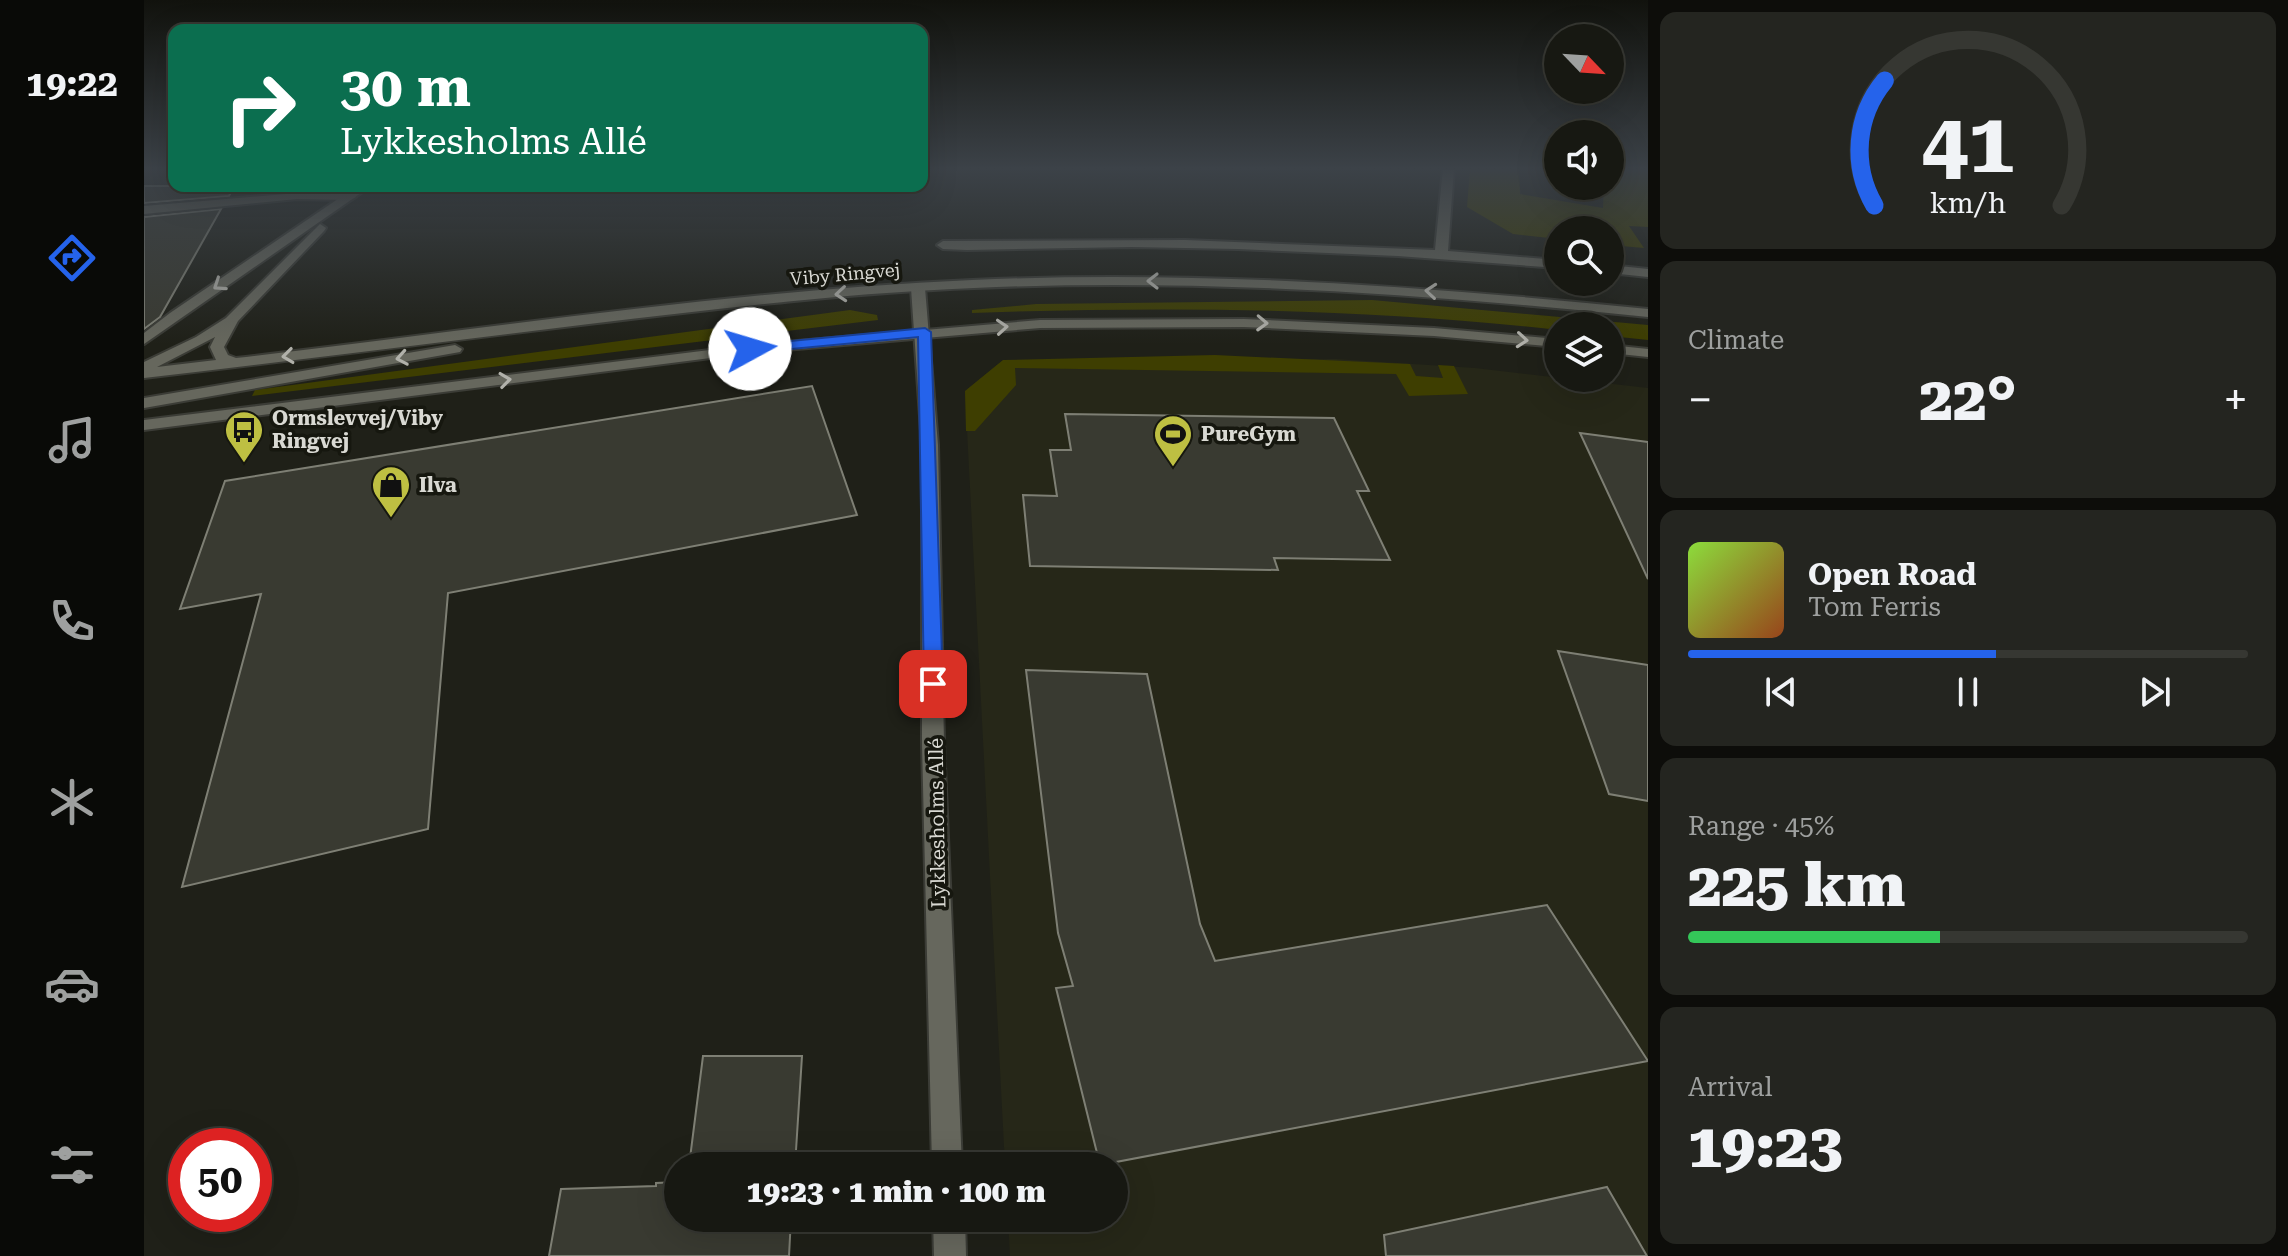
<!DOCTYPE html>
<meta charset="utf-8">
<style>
:root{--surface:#171812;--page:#242520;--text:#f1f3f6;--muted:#9ea09f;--line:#363732;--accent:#2563eb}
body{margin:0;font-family:"Roboto Serif",serif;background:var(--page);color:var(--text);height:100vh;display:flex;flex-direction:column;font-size:30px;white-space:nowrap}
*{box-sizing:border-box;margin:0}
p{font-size:26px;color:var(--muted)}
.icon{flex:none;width:44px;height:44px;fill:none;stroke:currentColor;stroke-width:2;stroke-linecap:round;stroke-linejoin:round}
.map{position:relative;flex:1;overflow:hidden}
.sheet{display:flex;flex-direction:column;gap:12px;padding:12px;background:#0d0d0a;width:640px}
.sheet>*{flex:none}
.banner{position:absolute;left:24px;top:24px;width:760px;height:168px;border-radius:16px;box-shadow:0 8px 32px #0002,0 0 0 2px var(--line);background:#0b6e4f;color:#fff;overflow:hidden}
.needle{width:52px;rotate:115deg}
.tools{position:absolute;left:1400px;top:24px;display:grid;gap:16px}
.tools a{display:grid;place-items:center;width:80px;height:80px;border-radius:50%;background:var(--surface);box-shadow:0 8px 32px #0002,0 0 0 2px var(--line);font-size:40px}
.speed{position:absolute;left:24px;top:1128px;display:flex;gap:16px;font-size:40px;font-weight:700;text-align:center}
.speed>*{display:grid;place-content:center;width:104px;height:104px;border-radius:50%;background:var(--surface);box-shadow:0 8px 32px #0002,0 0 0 2px var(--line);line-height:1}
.speed .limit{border:12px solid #d22;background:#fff;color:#111}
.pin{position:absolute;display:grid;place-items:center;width:68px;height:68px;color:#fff;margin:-34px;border-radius:16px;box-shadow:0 4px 12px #0006}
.me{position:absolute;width:88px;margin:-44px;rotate:84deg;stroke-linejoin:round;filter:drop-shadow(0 0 6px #0008)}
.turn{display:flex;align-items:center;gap:28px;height:168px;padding:0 40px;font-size:36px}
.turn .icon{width:104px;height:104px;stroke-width:2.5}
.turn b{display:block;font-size:56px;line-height:68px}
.big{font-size:60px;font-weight:800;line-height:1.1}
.sheet .widget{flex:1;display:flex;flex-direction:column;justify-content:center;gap:12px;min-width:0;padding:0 28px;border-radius:16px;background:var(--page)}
.sheet .dial{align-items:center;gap:0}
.dial svg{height:208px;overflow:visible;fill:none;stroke:var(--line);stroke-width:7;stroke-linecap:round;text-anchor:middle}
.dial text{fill:var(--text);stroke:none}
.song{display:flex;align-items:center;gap:24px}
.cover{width:96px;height:96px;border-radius:12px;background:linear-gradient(135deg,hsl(90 70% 55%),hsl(20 70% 35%))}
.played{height:8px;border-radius:4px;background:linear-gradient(90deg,var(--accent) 55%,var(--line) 55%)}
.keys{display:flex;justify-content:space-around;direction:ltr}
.heat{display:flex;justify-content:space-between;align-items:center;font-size:44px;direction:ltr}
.charge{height:12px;border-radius:6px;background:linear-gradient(90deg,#34c759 45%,var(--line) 0)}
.trip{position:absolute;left:520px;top:1152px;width:464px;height:80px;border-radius:40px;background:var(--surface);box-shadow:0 8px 32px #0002,0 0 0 2px var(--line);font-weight:800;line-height:80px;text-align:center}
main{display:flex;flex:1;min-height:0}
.menu{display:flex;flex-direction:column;width:144px;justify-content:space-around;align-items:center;background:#090a07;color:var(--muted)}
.menu .icon{width:56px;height:56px}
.menu .current{color:var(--accent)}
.menu b{font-size:36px;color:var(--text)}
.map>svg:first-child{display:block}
.built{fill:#262718}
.green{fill:#3e3e01}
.building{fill:#393a31;stroke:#7e7f74;stroke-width:2}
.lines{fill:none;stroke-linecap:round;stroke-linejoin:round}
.street-casing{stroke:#3b3c36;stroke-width:4}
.secondary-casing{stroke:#3b3c36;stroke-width:4}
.street{fill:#66675d;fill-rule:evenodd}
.secondary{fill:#66675d;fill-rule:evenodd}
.oneway{stroke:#b1b1aa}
.route{fill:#2563eb;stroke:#184099;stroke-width:2}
.labels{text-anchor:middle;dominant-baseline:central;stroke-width:7;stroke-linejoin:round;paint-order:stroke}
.far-street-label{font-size:18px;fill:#d9d9d3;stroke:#16170f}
.poi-label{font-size:20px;font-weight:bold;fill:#d9d9d3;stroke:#16170f;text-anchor:start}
.street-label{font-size:20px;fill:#d9d9d3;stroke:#16170f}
</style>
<main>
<nav class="menu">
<b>19:22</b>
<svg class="icon current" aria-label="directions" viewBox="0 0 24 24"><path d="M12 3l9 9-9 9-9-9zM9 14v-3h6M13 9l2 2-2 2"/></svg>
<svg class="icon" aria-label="music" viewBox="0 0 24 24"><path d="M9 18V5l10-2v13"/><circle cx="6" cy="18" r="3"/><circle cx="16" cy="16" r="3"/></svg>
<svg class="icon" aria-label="phone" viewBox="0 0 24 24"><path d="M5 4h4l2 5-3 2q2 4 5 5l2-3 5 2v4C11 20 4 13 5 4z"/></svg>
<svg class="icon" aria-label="climate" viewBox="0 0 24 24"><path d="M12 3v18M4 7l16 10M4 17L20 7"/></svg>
<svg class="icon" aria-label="car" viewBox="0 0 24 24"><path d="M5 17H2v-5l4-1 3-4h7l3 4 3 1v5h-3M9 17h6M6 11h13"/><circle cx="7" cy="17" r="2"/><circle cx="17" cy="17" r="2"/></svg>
<svg class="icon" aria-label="filters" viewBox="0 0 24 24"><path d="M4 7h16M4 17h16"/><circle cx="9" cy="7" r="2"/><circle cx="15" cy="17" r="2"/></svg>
</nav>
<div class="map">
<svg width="1504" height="1256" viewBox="0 0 1504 1256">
<rect width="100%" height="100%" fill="#1f2018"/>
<path class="built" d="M 1192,359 L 1331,368 L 1504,388 L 1504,1256 L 866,1256 L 864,1218 L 970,1218 L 970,1166 L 861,1166 L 821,391 L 859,360 Z"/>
<g class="green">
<path d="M 1326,168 L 1375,168 L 1376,194 L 1459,208 L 1460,186 L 1466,186 L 1466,168 L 1504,168 L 1504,227 L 1485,226 L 1500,248 L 1466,245 L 1466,230 L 1414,230 L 1414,239 L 1369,234 L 1323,207 Z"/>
<path d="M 1228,300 L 1504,325 L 1504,340 L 1466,336 L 1466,326 L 1414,326 L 1414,330 C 1219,308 1024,306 828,313 L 828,310 L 892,304 Z"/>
<path d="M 706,310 L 733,315 L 734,320 L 108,396 L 111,390 Z"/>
<path d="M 1071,355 L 1266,364 L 1272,376 L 1299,378 L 1294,365 L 1310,366 L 1324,394 L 1265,396 L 1252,374 L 871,368 L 872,385 L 831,431 L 822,431 L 821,391 L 859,360 Z"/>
</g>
<g class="building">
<path d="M 0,186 L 90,186 L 85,196 L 0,203 Z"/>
<path d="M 77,209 L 16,317 L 0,329 L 0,217 Z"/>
<path d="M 668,386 L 713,515 L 304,593 L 284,829 L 38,887 L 117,594 L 36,609 L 81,481 Z"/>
<path d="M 921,414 L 1190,418 L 1225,491 L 1213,491 L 1246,560 L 1130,558 L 1134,570 L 886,566 L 879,495 L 913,496 L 906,450 L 927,450 Z"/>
<path d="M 1436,433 L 1504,442 L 1504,579 Z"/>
<path d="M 1414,651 L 1504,665 L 1504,801 L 1465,794 Z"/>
<path d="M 882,670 L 1003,674 L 1056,924 L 1071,961 L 1403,905 L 1504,1061 L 956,1165 L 912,988 L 929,986 L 914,933 Z"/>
<path d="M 559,1056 L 658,1056 L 651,1166 L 545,1166 Z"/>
<path d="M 534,1182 L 534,1218 L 647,1218 L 645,1256 L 405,1256 L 417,1189 L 512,1186 L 512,1183 Z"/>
<path d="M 1463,1187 L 1503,1256 L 1242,1256 L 1240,1235 Z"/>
</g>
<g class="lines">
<defs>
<g id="street">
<path d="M 1299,168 L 1310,168 L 1304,251 L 1414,260 L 1414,268 L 1254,256 L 1094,249 L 988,247 L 823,250 L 799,249 L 793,245 L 799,241 L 1041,240 L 1291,250 Z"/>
<path d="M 153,193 L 206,194 L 212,197 L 206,200 L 153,199 L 0,214 L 0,206 Z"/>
<path d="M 1466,265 L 1504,269 L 1504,277 L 1466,273 Z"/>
<path d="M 774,284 L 781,288 L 794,445 L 800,743 L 818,1166 L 788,1166 L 778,743 L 778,445 L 767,288 Z"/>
<path d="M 789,1218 L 821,1218 L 822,1256 L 790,1256 Z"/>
</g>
<g id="secondary">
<path d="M 213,186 L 227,186 L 0,344 L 0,333 L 26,313 Z"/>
<path d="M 176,224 L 182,228 L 180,231 L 94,321 L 80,347 L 84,355 L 92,358 C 336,330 582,291 828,280 C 1054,270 1279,286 1504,309 L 1504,317 C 1280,294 1055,278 830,288 C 701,293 573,309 445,324 C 296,342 148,361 0,378 L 0,362 L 52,337 L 82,318 ZM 71,337 L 66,347 L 72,360 L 13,367 Z"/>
<path d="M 1100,319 L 1290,328 L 1414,339 L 1414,347 L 1290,336 L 1100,327 L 896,328 L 606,353 L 0,430 L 0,420 L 606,345 L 896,320 Z"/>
<path d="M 311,345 L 318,349 L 316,352 L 0,408 L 0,398 Z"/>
<path d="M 1466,345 L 1504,349 L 1504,357 L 1466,353 Z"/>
</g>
</defs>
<use href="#street" class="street-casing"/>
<use href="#secondary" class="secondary-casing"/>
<use href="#street" class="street"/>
<use href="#secondary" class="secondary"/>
</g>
<defs><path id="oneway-chevron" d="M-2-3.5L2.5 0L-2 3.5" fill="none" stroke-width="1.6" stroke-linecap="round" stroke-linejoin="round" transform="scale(2)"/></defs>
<g class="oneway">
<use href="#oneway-chevron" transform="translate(1009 281) rotate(-180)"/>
<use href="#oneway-chevron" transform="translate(75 285) rotate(146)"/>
<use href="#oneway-chevron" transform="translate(1287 291) rotate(-175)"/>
<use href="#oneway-chevron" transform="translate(697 294) rotate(175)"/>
<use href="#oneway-chevron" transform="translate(1118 323) rotate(2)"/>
<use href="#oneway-chevron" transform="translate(858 327) rotate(-4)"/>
<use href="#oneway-chevron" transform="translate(1378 340) rotate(5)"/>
<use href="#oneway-chevron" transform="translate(144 356) rotate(173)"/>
<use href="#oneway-chevron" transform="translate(258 358) rotate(170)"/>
<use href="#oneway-chevron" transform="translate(361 380) rotate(-7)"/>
</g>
<linearGradient id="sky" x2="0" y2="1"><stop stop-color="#11120d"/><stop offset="0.49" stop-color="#3c4248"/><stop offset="1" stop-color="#3c4248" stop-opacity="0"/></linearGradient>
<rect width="1504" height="344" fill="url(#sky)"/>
<path class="route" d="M 781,328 L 787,332 L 799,684 L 796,690 L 783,690 L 780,684 L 774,337 L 606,353 L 599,349 L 606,345 Z"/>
<defs>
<symbol id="bus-pin" viewBox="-11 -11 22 30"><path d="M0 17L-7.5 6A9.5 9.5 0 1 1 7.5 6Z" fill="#bebf42" stroke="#16170f"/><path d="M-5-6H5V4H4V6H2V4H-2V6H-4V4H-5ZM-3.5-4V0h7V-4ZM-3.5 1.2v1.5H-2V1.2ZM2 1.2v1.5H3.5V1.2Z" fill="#111"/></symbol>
<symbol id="stadium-pin" viewBox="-11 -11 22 30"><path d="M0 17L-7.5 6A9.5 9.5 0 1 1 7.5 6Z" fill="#bebf42" stroke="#16170f"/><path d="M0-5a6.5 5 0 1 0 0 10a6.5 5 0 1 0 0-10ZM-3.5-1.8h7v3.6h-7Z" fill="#111"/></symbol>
<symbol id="shop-pin" viewBox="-11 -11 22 30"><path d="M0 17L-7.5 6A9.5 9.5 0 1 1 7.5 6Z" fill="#bebf42" stroke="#16170f"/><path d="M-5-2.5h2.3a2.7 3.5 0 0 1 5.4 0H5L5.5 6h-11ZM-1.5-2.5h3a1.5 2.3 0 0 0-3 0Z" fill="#111"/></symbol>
</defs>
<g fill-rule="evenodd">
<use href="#bus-pin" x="78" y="408" width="44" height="60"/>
<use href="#stadium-pin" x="1007" y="412" width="44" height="60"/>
<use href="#shop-pin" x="225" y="463" width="44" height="60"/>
</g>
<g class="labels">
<g class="far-street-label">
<text transform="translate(701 274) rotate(-5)">Viby Ringvej</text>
</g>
<g class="poi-label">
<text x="128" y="418">Ormslevvej/Viby<tspan x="128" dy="23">Ringvej</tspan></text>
<text x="1057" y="434">PureGym</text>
<text x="275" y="485">Ilva</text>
</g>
<g class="street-label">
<text transform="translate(793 823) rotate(-91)">Lykkesholms Allé</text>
</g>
</g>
</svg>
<div class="tools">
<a><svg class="needle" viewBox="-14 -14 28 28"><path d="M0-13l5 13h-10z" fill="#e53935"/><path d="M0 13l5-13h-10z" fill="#9ea09f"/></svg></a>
<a><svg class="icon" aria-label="sound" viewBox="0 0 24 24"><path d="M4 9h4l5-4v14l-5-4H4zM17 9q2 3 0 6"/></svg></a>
<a><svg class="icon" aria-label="search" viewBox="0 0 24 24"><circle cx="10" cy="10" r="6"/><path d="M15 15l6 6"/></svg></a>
<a><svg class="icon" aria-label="layers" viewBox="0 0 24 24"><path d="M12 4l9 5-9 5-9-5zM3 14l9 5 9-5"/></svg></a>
</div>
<div class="speed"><div class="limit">50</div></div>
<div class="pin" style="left:789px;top:684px;background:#d93025"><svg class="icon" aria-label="arrive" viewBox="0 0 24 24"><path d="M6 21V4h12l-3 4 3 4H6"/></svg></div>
<svg class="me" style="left:606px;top:349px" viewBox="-20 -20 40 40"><circle r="19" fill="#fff"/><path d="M0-13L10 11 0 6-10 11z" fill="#2563eb"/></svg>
<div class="trip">19:23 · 1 min · 100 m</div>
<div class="banner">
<div class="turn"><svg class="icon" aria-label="right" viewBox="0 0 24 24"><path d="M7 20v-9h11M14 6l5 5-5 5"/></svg><div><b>30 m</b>Lykkesholms Allé</div></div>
</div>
</div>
<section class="sheet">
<div class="widget dial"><svg viewBox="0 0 100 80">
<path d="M14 69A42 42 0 1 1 86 69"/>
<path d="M14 69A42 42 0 0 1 18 21" stroke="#2563eb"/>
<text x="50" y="56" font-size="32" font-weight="700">41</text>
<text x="50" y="72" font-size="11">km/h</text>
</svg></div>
<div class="widget"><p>Climate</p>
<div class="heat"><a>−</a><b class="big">22°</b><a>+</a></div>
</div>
<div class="widget">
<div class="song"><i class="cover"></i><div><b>Open Road</b><p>Tom Ferris</p></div></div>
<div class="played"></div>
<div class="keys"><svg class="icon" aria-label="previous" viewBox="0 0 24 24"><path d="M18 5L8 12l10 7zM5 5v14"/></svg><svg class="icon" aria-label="pause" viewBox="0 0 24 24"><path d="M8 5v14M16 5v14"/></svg><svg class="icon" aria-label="next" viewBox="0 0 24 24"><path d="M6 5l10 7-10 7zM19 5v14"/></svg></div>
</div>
<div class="widget"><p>Range · 45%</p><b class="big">225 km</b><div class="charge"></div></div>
<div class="widget"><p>Arrival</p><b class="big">19:23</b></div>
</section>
</main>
